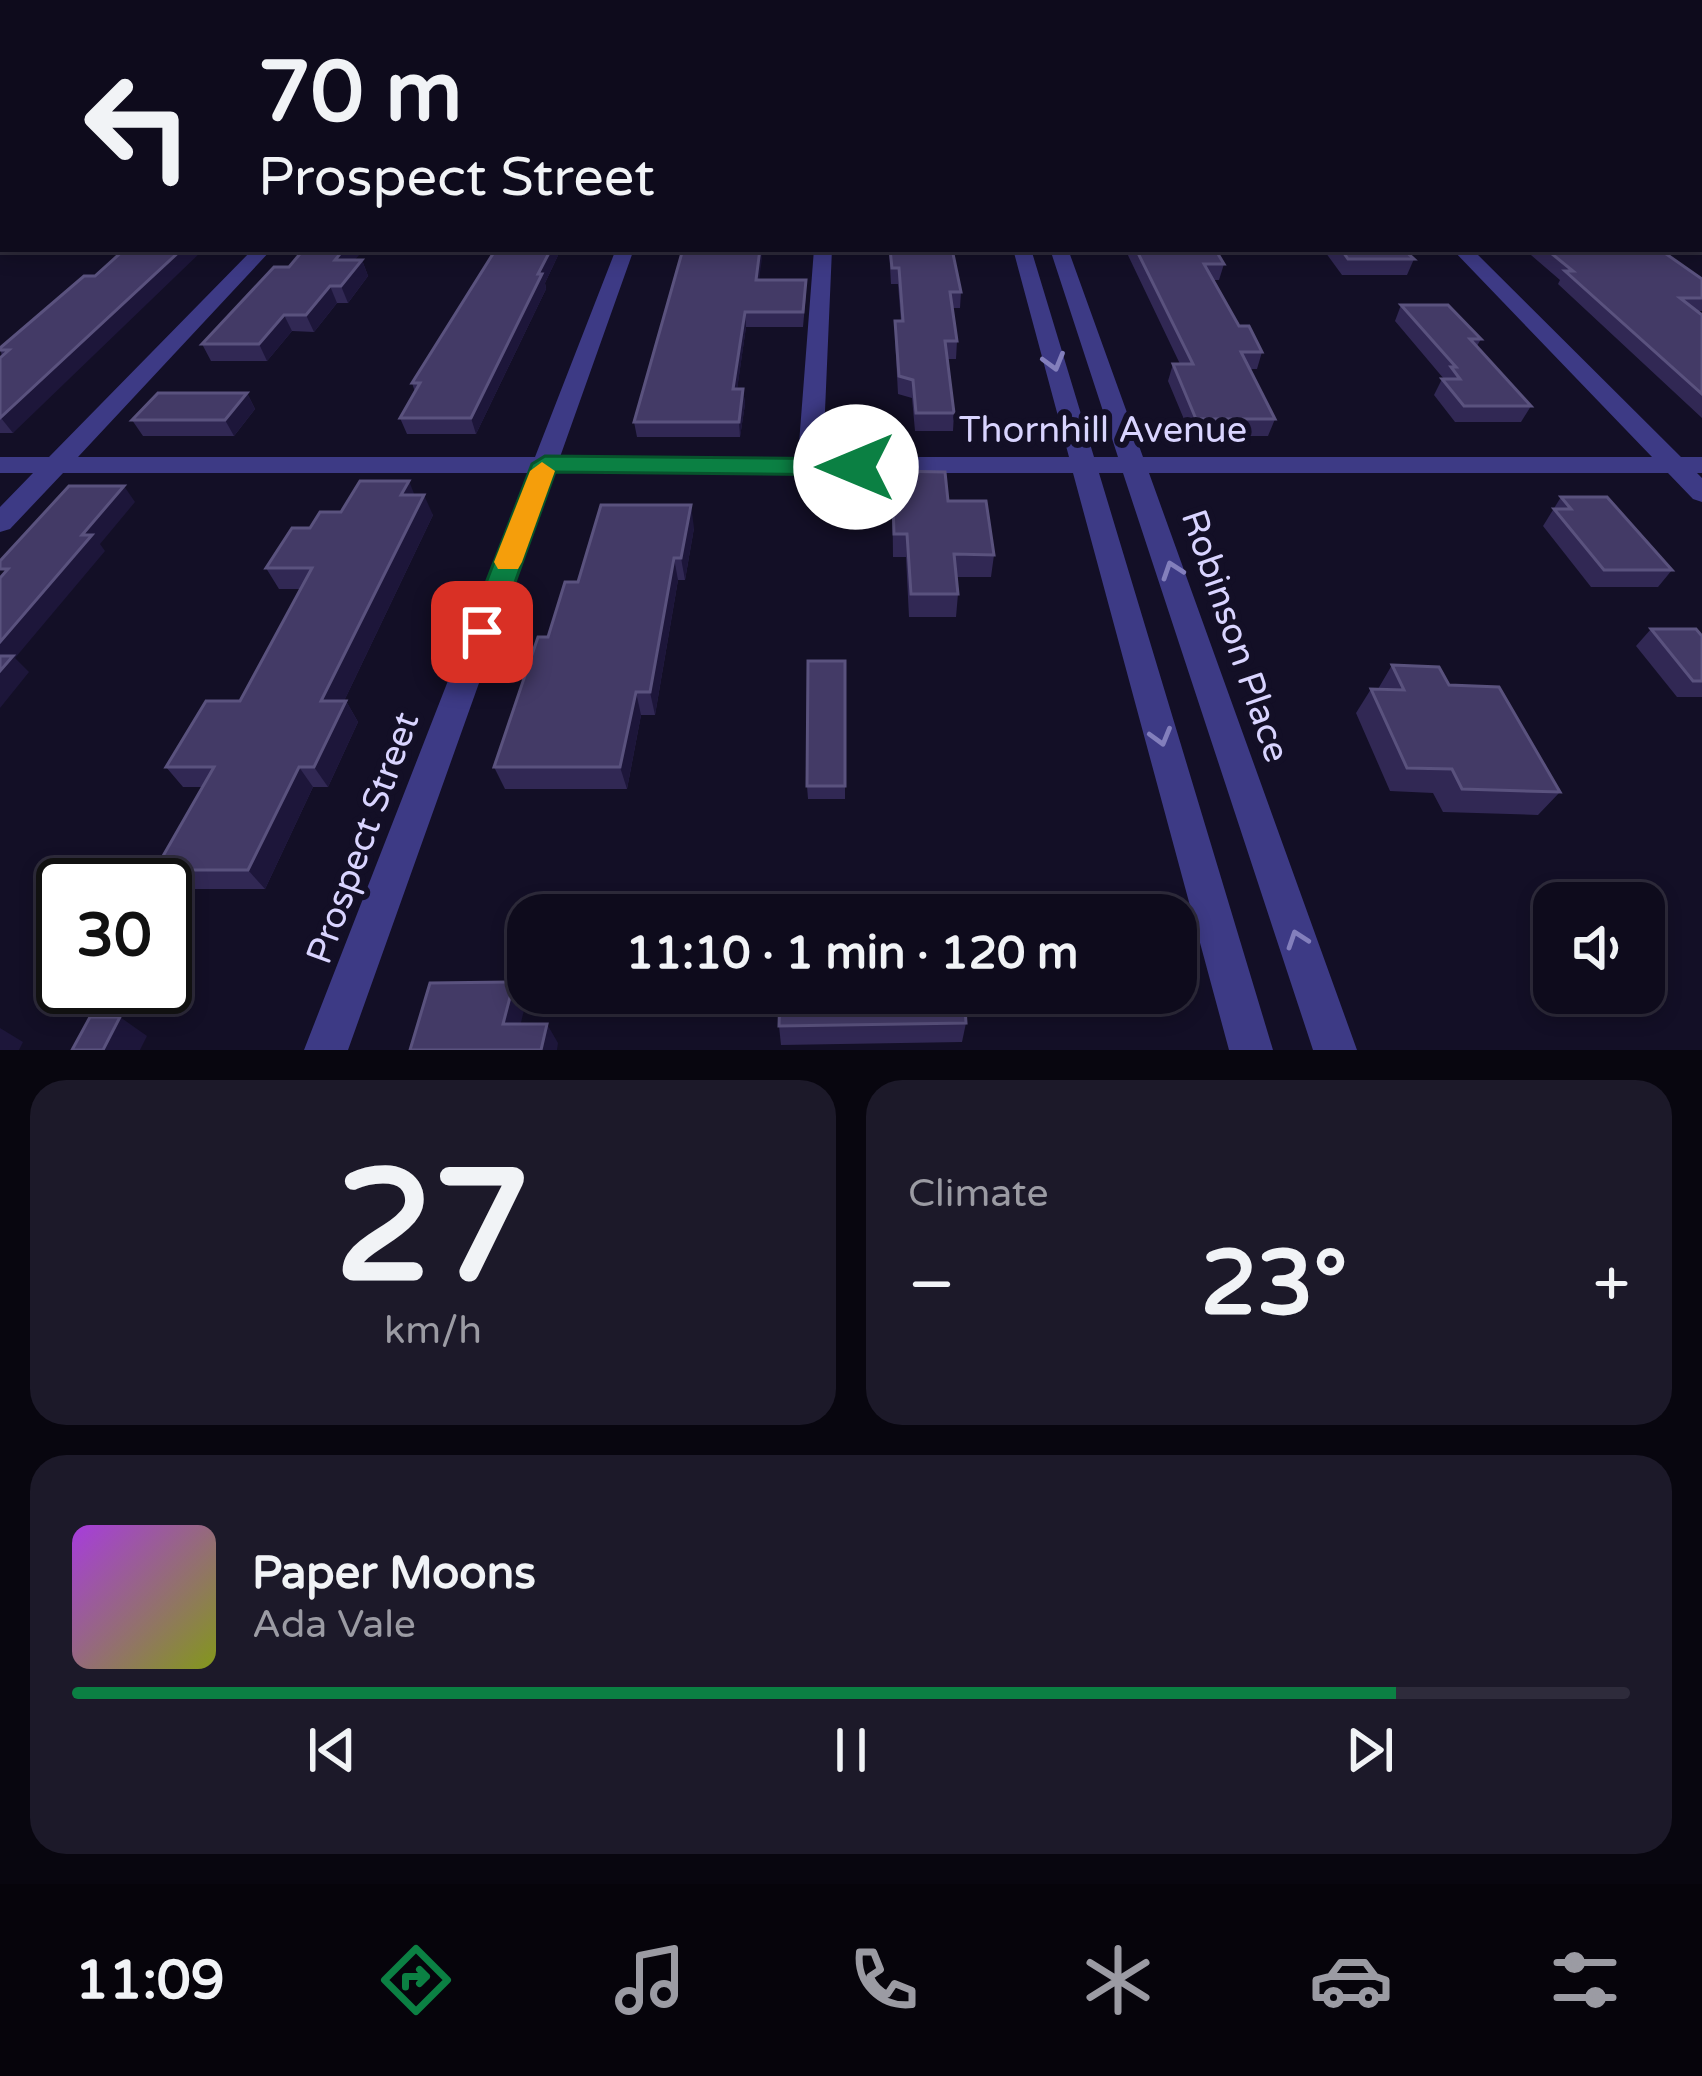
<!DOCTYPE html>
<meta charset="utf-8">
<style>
:root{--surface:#0e0b1c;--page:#1c1929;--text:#f1f3f6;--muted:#9b9ba3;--line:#2e2b3b;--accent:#0b8043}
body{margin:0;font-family:"Varela Round",sans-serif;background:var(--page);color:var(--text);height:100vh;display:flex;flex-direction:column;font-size:45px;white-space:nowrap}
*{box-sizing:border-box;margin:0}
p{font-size:39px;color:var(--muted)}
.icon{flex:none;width:66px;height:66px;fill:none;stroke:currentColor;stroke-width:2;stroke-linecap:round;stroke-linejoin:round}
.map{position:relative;height:1050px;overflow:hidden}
.details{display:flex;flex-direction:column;gap:30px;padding:30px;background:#08060f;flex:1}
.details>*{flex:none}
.hud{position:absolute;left:0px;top:0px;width:1704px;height:252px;box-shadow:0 6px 18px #0003,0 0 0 3px var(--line);background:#0e0b1c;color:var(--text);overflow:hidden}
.fabs{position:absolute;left:1533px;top:882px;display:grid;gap:24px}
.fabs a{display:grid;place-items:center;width:132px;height:132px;border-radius:24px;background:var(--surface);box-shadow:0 6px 18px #0003,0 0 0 3px var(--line);font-size:60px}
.speed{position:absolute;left:36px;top:858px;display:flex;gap:24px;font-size:60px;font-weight:700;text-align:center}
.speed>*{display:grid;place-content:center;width:156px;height:156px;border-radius:50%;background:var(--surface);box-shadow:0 6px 18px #0003,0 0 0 3px var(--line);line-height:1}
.speed .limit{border:6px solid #111;border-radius:18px;background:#fff;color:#111}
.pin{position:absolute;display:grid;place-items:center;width:102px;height:102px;color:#fff;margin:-51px;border-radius:24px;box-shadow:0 6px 18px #0006}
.me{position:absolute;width:132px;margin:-66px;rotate:270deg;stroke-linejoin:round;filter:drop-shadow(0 0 9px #0008)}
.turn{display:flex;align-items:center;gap:42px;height:252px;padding:0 60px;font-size:54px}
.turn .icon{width:156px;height:156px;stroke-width:2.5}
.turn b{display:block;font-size:84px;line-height:102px}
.big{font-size:90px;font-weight:700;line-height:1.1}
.details .tile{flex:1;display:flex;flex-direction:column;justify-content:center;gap:18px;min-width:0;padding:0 42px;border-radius:36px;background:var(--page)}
.details .dial{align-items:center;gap:0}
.dial b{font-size:156px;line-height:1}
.song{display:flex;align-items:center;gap:36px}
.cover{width:144px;height:144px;border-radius:18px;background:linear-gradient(135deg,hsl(280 70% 55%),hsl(70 70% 35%))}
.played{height:12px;border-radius:6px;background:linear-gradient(90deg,var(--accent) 85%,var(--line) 85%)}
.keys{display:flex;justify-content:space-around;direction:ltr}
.heat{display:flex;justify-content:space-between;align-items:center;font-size:66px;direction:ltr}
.details .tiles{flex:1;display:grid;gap:30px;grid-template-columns:1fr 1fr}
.tile:last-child{grid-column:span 2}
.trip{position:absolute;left:507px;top:894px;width:690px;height:120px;border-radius:36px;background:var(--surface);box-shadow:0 6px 18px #0003,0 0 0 3px var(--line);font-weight:700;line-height:120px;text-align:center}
.dock{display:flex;height:192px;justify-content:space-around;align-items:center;background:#06040b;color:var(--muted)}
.dock .icon{width:84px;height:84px}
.dock .current{color:var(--accent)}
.dock b{font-size:54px;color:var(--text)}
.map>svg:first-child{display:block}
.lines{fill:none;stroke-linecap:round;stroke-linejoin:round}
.street{fill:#3d3a85;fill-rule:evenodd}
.secondary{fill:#6f6bff;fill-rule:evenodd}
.wall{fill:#312854}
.shaded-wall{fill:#1d163a}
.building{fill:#433a66;stroke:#5a527e;stroke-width:3}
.oneway{stroke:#837fbc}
.route{fill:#0b8043;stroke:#07532c;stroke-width:3}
.slow{fill:#f59e0b}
.labels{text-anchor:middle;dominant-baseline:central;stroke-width:12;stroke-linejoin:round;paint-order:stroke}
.street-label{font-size:36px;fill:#d9d4ff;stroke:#130f26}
</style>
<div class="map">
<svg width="1702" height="1050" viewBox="0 0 1702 1050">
<rect width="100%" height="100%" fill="#130f26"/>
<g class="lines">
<g class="street">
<path d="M 979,0 L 989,0 L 990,3 L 980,3 Z"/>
<path d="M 1210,0 L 1221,0 L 1223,3 L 1212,3 Z"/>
<rect x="1701" y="35" width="1" height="8"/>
<rect x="1701" y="162" width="1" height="11"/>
<path d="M 3,178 L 3,189 L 0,190 L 0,179 Z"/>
<path d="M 253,249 L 272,249 L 78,457 L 535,457 L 616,249 L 634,249 L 560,457 L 798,457 L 814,249 L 832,249 L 823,457 L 1069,457 L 1013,249 L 1031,249 L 1094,457 L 1118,457 L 1050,249 L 1068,249 L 1143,457 L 1652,457 L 1452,249 L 1472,249 L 1681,457 L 1702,457 L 1702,473 L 1697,473 L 1702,478 L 1702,502 L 1693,499 L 1668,473 L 1149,473 L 1357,1050 L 1313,1050 L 1123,473 L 1099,473 L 1273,1050 L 1229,1050 L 1073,473 L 554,473 L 348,1050 L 304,1050 L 529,473 L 63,473 L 10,529 L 0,532 L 0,507 L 33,473 L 0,473 L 0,457 L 49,457 Z"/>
</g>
<rect class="secondary" x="1701" y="129" width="1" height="10"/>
</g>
<g class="wall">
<path d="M 364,249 L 354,260 L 362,260 L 368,276 L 348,303 L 337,303 L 314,332 L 292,331 L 267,361 L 211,361 L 202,344 L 289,267 Z"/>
<path d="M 496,249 L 561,249 L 545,283 L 546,289 L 476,434 L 407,434 L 400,418 L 415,392 L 412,383 Z"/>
<path d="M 761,249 L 759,280 L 806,294 L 803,327 L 746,327 L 737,389 L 743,389 L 745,404 L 740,437 L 637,437 L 634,422 Z"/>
<path d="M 889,249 L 952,249 L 961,292 L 960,308 L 952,308 L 957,341 L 956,359 L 947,359 L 954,413 L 953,431 L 915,431 L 912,398 L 898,394 L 895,338 L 895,321 L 901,321 L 898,284 L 891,284 Z"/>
<path d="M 1125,249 L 1215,249 L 1224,264 L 1219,280 L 1213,280 L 1239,326 L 1262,352 L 1257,369 L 1249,369 L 1275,419 L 1268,436 L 1191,436 L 1168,381 L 1173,364 L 1180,364 Z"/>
<path d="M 1323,249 L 1403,249 L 1414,259 L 1407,275 L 1342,275 Z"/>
<path d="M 1524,249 L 1659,249 L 1702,279 L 1702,311 L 1697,311 L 1702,315 L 1702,418 L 1558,284 L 1560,280 Z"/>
<path d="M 95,276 L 13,433 L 0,433 L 0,358 L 2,356 L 0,348 Z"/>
<path d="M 1401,305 L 1481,339 L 1477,346 L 1531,406 L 1521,422 L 1455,422 L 1434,395 L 1442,379 L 1444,379 L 1395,321 Z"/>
<path d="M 247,393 L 255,409 L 234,436 L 143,436 L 132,420 Z"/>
<path d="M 892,471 L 948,501 L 994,555 L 991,577 L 956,577 L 958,594 L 956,617 L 909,617 L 906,557 L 893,557 Z"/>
<path d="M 414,495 L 433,515 L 344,701 L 346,701 L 358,722 L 328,787 L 313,787 L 265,889 L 175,889 L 155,870 L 203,787 L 183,787 L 166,767 L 240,701 L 301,589 L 279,589 L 266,568 L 310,528 L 341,512 Z"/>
<path d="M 1561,497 L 1672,570 L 1658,587 L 1591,587 L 1543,526 Z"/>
<path d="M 694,528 L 685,580 L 678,580 L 655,715 L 641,715 L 627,789 L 505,789 L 494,767 L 548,637 Z"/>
<path d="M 1651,629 L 1702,636 L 1702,697 L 1677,697 L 1636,646 Z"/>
<path d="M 845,661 L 845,799 L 808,799 L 807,786 Z"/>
<path d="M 1392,665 L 1449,685 L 1560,792 L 1538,815 L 1443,812 L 1433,793 L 1390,791 L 1356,713 L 1371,689 L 1378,689 Z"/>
<path d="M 966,1023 L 962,1042 L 781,1045 L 779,1026 Z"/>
</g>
<g class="shaded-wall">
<path d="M 372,0 L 391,0 L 387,3 L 368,3 Z"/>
<path d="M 3,139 L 3,159 L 0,160 L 0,141 Z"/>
<path d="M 182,249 L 204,249 L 13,433 L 1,418 Z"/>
<path d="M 344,249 L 364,249 L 341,276 L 335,260 Z"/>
<path d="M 551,249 L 561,249 L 545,283 L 546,289 L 476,434 L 471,418 Z"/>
<path d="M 761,249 L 762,259 L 757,294 L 756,280 Z"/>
<path d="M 362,260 L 368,276 L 348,303 L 341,286 Z"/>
<path d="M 330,286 L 337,303 L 314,332 L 306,315 Z"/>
<path d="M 745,312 L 746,327 L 735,404 L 733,389 Z"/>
<path d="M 284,315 L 292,331 L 267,361 L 259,344 Z"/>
<path d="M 743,389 L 745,404 L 740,437 L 739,422 Z"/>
<path d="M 247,393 L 255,409 L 234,436 L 225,420 Z"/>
<path d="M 409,481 L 417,501 L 401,495 Z"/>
<path d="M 124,486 L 135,502 L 100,544 L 105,551 L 15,658 L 29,672 L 0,708 L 0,642 L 82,535 Z"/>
<path d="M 424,495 L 433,515 L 334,722 L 321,701 Z"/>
<path d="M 691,505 L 694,528 L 685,580 L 681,558 Z"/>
<path d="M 674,558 L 678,580 L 655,715 L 650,692 Z"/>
<path d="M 636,692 L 641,715 L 627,789 L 620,767 Z"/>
<path d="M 346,701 L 358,722 L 328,787 L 314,767 Z"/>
<path d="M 299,767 L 313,787 L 265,889 L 248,870 Z"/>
<path d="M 514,982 L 526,1002 L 516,1043 L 503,1024 Z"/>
<path d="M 120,1017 L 147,1036 L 140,1050 L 103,1050 Z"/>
<path d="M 547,1024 L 558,1043 L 557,1050 L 541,1050 Z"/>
<path d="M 0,1028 L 23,1042 L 19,1050 L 0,1050 Z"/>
</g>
<g class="building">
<path d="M 0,0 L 372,0 L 368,3 L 3,3 L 3,139 L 0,141 Z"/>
<path d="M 538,0 L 568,0 L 566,3 L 536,3 Z"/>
<path d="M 657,0 L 703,0 L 702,3 L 656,3 Z"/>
<path d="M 774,0 L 803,0 L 802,3 L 774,3 Z"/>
<path d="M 923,0 L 946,0 L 946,3 L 924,3 Z"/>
<path d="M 1025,0 L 1062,0 L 1066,3 L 1026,3 Z"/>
<path d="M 1139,0 L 1171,0 L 1173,3 L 1141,3 Z"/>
<path d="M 1256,0 L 1581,0 L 1587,3 L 1259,3 Z"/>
<path d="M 125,249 L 182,249 L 0,418 L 0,358 L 9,350 L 0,350 L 0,348 L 84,276 L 95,276 Z"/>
<path d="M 304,249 L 344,249 L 335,260 L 362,260 L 341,286 L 330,286 L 306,315 L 284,315 L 259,344 L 202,344 L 274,267 L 289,267 Z"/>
<path d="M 496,249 L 551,249 L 538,274 L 542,274 L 471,418 L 400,418 L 420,383 L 412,383 Z"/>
<path d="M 683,249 L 760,249 L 756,280 L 806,280 L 803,312 L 745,312 L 733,389 L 743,389 L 739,422 L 634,422 Z"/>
<path d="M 890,249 L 952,249 L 961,292 L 950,292 L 957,341 L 945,341 L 954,413 L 916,413 L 913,380 L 899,376 L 895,321 L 903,321 L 899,268 L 892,268 Z"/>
<path d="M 1136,249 L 1215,249 L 1224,264 L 1204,264 L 1239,326 L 1249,326 L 1262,352 L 1241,352 L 1275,419 L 1196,419 L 1173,364 L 1193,364 Z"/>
<path d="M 1341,249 L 1403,249 L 1414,259 L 1348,259 Z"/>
<path d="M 1546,249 L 1659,249 L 1702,279 L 1702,298 L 1680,298 L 1702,315 L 1702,394 L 1565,271 L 1573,271 Z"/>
<path d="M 1401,305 L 1448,305 L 1481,339 L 1470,339 L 1531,406 L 1464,406 L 1442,379 L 1460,379 L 1451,367 L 1456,367 Z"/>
<path d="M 158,393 L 247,393 L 225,420 L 132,420 Z"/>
<path d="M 892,471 L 945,472 L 948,501 L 986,501 L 994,555 L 954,554 L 958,594 L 911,594 L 907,534 L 894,534 Z"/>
<path d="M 360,481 L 409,481 L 401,495 L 424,495 L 321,701 L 346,701 L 314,767 L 299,767 L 248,870 L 155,870 L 214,767 L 166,767 L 206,701 L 240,701 L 312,568 L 266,568 L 292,528 L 310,528 L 320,512 L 341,512 Z"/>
<path d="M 69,486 L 124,486 L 82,535 L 92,535 L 0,642 L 0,578 L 8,569 L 0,569 L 0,561 Z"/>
<path d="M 1561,497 L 1607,497 L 1672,570 L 1604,570 L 1554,509 L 1571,509 Z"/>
<path d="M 601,505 L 691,505 L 681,558 L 674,558 L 650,692 L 636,692 L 620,767 L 494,767 L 538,637 L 548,637 L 565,582 L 578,582 Z"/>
<path d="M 1651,629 L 1696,629 L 1702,636 L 1702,681 L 1693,681 Z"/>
<path d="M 0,656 L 13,656 L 0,671 Z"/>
<path d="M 808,661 L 845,661 L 845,786 L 807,786 Z"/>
<path d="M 1392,665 L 1439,667 L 1449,685 L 1499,687 L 1560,792 L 1462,789 L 1452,769 L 1407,768 L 1371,689 L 1404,690 Z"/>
<path d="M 514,982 L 503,1024 L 547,1024 L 541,1050 L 410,1050 L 430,983 Z"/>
<path d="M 780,993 L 964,993 L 966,1023 L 779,1026 Z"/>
<path d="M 90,1017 L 120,1017 L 103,1050 L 72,1050 Z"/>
</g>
<defs><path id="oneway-chevron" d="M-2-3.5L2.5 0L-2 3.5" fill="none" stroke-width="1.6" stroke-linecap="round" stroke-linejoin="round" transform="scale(3)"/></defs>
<g class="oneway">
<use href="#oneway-chevron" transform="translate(1054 362) rotate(74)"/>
<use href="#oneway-chevron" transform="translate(1172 570) rotate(-109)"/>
<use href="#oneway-chevron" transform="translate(1161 737) rotate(74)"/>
<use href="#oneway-chevron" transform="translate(1297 939) rotate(-109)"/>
</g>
<path class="route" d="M 545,456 L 856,459 L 868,467 L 856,475 L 555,472 L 497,632 L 493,640 L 471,640 L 467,632 L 532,464 Z"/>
<path class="slow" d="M 542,462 L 555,471 L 522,562 L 518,569 L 498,569 L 494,562 L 530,471 Z"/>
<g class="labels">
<g class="street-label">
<text x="1103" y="430">Thornhill Avenue</text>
<text transform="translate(1235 636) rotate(71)">Robinson Place</text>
<text transform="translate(363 838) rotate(-70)">Prospect Street</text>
</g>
</g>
</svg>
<div class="fabs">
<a><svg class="icon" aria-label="sound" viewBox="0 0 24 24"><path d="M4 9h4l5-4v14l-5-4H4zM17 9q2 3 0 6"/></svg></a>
</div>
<div class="speed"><div class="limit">30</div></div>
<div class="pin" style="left:482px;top:632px;background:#d93025"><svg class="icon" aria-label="arrive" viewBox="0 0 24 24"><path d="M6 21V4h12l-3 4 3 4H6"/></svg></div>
<svg class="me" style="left:856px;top:467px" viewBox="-20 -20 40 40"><circle r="19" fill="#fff"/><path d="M0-13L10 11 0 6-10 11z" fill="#0b8043"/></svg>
<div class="trip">11:10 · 1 min · 120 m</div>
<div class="hud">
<div class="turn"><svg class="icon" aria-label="left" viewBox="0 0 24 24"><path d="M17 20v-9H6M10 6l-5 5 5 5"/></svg><div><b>70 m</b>Prospect Street</div></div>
</div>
</div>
<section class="details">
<div class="tiles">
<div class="tile dial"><b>27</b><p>km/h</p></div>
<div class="tile"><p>Climate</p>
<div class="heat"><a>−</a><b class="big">23°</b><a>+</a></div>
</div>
<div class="tile">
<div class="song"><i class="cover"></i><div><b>Paper Moons</b><p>Ada Vale</p></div></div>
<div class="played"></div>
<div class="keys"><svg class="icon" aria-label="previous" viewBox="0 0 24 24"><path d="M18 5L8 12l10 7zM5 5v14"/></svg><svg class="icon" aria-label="pause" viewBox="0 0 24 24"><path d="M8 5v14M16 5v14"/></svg><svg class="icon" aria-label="next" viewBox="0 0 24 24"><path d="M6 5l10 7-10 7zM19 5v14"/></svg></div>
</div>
</div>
</section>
<nav class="dock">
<b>11:09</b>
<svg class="icon current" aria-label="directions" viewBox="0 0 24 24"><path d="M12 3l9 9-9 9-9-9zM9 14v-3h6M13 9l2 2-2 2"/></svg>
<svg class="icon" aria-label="music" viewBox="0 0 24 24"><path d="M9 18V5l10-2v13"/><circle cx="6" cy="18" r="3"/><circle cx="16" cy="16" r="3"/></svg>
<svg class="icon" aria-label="phone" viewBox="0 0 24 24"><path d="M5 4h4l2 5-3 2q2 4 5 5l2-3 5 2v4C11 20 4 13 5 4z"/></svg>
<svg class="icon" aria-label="climate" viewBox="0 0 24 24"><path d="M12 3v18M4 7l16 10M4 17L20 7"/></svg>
<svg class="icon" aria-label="car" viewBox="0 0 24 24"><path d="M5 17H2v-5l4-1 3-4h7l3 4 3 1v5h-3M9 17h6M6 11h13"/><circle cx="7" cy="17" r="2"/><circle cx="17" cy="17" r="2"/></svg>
<svg class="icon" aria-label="filters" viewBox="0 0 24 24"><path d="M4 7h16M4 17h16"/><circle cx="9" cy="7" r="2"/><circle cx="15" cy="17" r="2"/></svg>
</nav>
